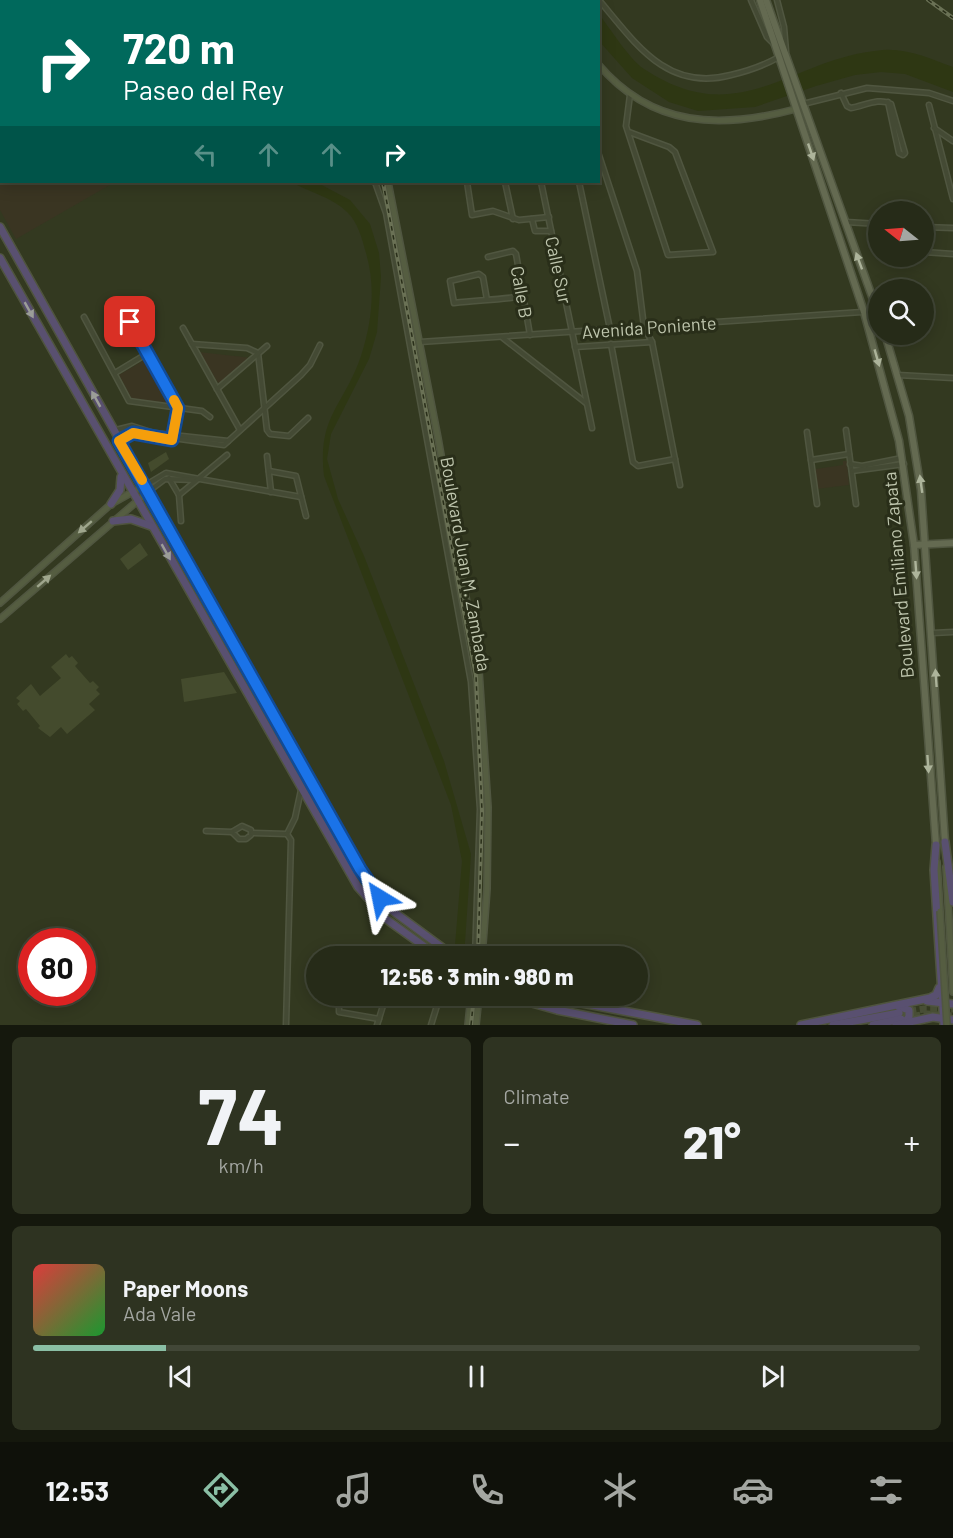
<!DOCTYPE html>
<meta charset="utf-8">
<style>
:root{--surface:#262b18;--page:#2e3321;--text:#f1f3f6;--muted:#a4a7a2;--line:#424737;--accent:#8abfa5}
body{margin:0;font-family:Barlow,sans-serif;background:var(--page);color:var(--text);height:100vh;display:flex;flex-direction:column;font-size:22px;white-space:nowrap}
*{box-sizing:border-box;margin:0}
p{font-size:20px;color:var(--muted)}
.icon{flex:none;width:33px;height:33px;fill:none;stroke:currentColor;stroke-width:2;stroke-linecap:round;stroke-linejoin:round}
.map{position:relative;height:1025px;overflow:hidden}
.panel{display:flex;flex-direction:column;gap:12px;padding:12px;background:#15180d;flex:1}
.panel>*{flex:none}
.guide{position:absolute;left:0px;top:0px;width:600px;height:183px;box-shadow:0 3px 15px #0003,0 0 0 2px var(--line);background:#00695c;color:#fff;overflow:hidden}
.needle{width:39px;rotate:287deg}
.tools{position:absolute;left:868px;top:201px;display:grid;gap:12px}
.tools a{display:grid;place-items:center;width:66px;height:66px;border-radius:50%;background:var(--surface);box-shadow:0 3px 15px #0003,0 0 0 2px var(--line);font-size:30px}
.speed{position:absolute;left:18px;top:928px;display:flex;gap:12px;font-size:30px;font-weight:700;text-align:center}
.speed>*{display:grid;place-content:center;width:78px;height:78px;border-radius:50%;background:var(--surface);box-shadow:0 3px 15px #0003,0 0 0 2px var(--line);line-height:1}
.speed .limit{border:9px solid #d22;background:#fff;color:#111}
.pin{position:absolute;display:grid;place-items:center;width:51px;height:51px;color:#fff;margin:-26px;border-radius:12px;box-shadow:0 3px 9px #0006}
.me{position:absolute;width:66px;margin:-33px;rotate:325deg;stroke-linejoin:round;filter:drop-shadow(0 0 4px #0008)}
.turn{display:flex;align-items:center;gap:21px;height:126px;padding:0 24px;font-size:27px}
.turn .icon{width:78px;height:78px;stroke-width:2.5}
.turn b{display:block;font-size:42px;line-height:51px}
.lanes{display:flex;align-items:center;height:57px;padding:0 24px;background:#0003;justify-content:center;gap:30px;direction:ltr}
.lanes .off{opacity:.35}
.big{font-size:45px;font-weight:800;line-height:1.1}
.panel .tile{flex:1;display:flex;flex-direction:column;justify-content:center;gap:9px;min-width:0;padding:0 21px;border-radius:9px;background:var(--page)}
.panel .dial{align-items:center;gap:0}
.dial b{font-size:78px;line-height:1}
.song{display:flex;align-items:center;gap:18px}
.cover{width:72px;height:72px;border-radius:9px;background:linear-gradient(135deg,hsl(0 70% 55%),hsl(130 70% 35%))}
.played{height:6px;border-radius:3px;background:linear-gradient(90deg,var(--accent) 15%,var(--line) 15%)}
.keys{display:flex;justify-content:space-around;direction:ltr}
.heat{display:flex;justify-content:space-between;align-items:center;font-size:33px;direction:ltr}
.panel .tiles{flex:1;display:grid;gap:12px;grid-template-columns:1fr 1fr}
.tile:last-child{grid-column:span 2}
.trip{position:absolute;left:306px;top:946px;width:342px;height:60px;border-radius:30px;background:var(--surface);box-shadow:0 3px 15px #0003,0 0 0 2px var(--line);font-weight:800;line-height:60px;text-align:center}
.menu{display:flex;height:96px;justify-content:space-around;align-items:center;background:#0f110a;color:var(--muted)}
.menu .icon{width:42px;height:42px}
.menu .current{color:var(--accent)}
.menu b{font-size:27px;color:var(--text)}
.map>svg:first-child{display:block}
.green{fill:#3a3522}
.water{fill:#2e3713}
.building{fill:#444b2d}
.lines{fill:none;stroke-linecap:round;stroke-linejoin:round}
.highway-tunnel{stroke:#484e35;stroke-width:7;stroke-dasharray:7 3.5;stroke-linecap:butt}
.street-casing{stroke:#505640;stroke-width:7}
.secondary-casing{stroke:#505640;stroke-width:8}
.primary-casing{stroke:#505640;stroke-width:9}
.highway-casing{stroke:#4f543e;stroke-width:10}
.street{stroke:#444a34;stroke-width:4}
.secondary{stroke:#555d41;stroke-width:5}
.primary{stroke:#646a51;stroke-width:6}
.highway{stroke:#595070;stroke-width:7}
.rail-casing{stroke:#6a7155;stroke-width:4}
.rail{stroke:#292e19;stroke-width:1.5;stroke-dasharray:4.5;stroke-linecap:butt}
.secondary-bridge-casing{stroke:#505640;stroke-width:8;stroke-linecap:butt}
.secondary-bridge{stroke:#555d41;stroke-width:5}
.oneway{fill:#adb49b}
.oneway2{fill:#9b9d98}
.oneway3{fill:#9fa68d}
.route-casing{stroke:#114b97;stroke-width:15}
.route{stroke:#1a73e8;stroke-width:10}
.slow{stroke:#f59e0b;stroke-width:10}
.labels{text-anchor:middle;dominant-baseline:central;stroke-width:6;stroke-linejoin:round;paint-order:stroke}
.street-label{font-size:18px;fill:#bfc6ae;stroke:#292e19}
</style>
<div class="map">
<svg width="953" height="1025" viewBox="0 0 953 1025">
<rect width="100%" height="100%" fill="#333920"/>
<g class="green">
<path d="M 0,0 L 205,1 L 2,2 L 2,182 L 115,182 L 16,239 L 0,210 Z"/>
<path d="M 199,352 L 252,358 L 220,386 Z"/>
<path d="M 146,359 L 173,408 L 134,403 L 119,375 Z"/>
<path d="M 843,461 L 847,461 L 849,485 L 816,489 L 813,465 L 816,469 L 843,465 Z"/>
</g>
<g class="water">
<path d="M 598,13 C 610,28 629,59 644,69 C 741,133 791,57 883,50 C 907,48 931,59 953,67 L 953,92 L 905,74 L 881,72 L 855,75 L 816,86 L 755,107 L 698,111 L 669,102 L 632,78 L 599,41 Z"/>
<path d="M 291,182 L 316,182 L 350,200 L 370,224 L 379,253 L 381,277 L 377,332 L 369,359 L 331,434 L 327,459 L 338,499 L 364,556 L 444,761 L 471,854 L 464,957 L 454,957 L 462,861 L 451,805 L 324,476 C 317,416 344,406 361,356 C 372,322 376,287 366,253 C 362,239 358,222 347,212 C 332,197 309,192 291,182 Z"/>
</g>
<g class="building">
<path d="M 166,452 L 169,459 L 151,472 L 148,463 Z"/>
<path d="M 140,543 L 148,555 L 128,570 L 120,559 Z"/>
<path d="M 66,654 L 69,658 L 72,656 L 78,663 L 75,666 L 90,683 L 93,681 L 99,687 L 96,690 L 100,694 L 89,704 L 95,710 L 67,734 L 61,727 L 50,737 L 38,728 L 40,726 L 26,709 L 23,711 L 17,704 L 20,701 L 16,698 L 31,684 L 40,696 L 61,678 L 51,667 Z"/>
<path d="M 224,672 L 237,693 L 184,702 L 181,679 Z"/>
</g>
<g class="lines">
<g class="highway-tunnel">
<path d="M 899,1013 L 924,1009 L 953,1009"/>
<path d="M 903,1018 L 927,1014 L 953,1016"/>
</g>
<defs>
<g id="street">
<path d="M 339,0 L 339,2"/>
<path d="M 533,0 L 534,2"/>
<path d="M 599,0 C 636,44 667,92 731,75 C 748,71 763,66 779,57"/>
<path d="M 751,0 L 767,37 L 774,44"/>
<path d="M 777,0 L 784,27 L 786,51"/>
<path d="M 511,2 L 513,0"/>
<path d="M 841,93 L 847,106 L 851,108 C 864,106 879,97 891,104 L 905,153 L 903,155 L 899,153 L 888,102"/>
<path d="M 803,104 L 867,88 L 929,93 L 953,101"/>
<path d="M 929,105 L 953,199"/>
<path d="M 934,128 L 953,141"/>
<path d="M 629,132 L 669,147 L 675,152 L 713,252 L 668,255 L 626,126 L 630,95"/>
<path d="M 598,152 L 637,271 L 644,327 L 652,342 L 680,485"/>
<path d="M 375,182 L 386,213 L 471,682 L 480,809 L 475,957"/>
<path d="M 467,182 L 472,215 L 493,211 L 519,220 L 549,217"/>
<path d="M 505,182 L 513,219"/>
<path d="M 541,182 L 592,428"/>
<path d="M 579,182 L 610,329"/>
<path d="M 532,219 L 535,231 L 551,231"/>
<path d="M 846,222 L 879,224"/>
<path d="M 924,227 L 953,228"/>
<path d="M 924,252 L 953,254"/>
<path d="M 488,257 L 513,251 L 516,254 L 530,335"/>
<path d="M 487,300 L 483,277 L 479,274 L 450,281 L 454,303 C 478,300 500,300 524,296"/>
<path d="M 84,317 L 129,401 L 202,411 L 210,417"/>
<path d="M 130,322 L 178,408 L 172,440"/>
<path d="M 183,328 L 240,430"/>
<path d="M 503,338 L 586,403"/>
<path d="M 420,342 L 877,311"/>
<path d="M 192,344 L 247,348 L 258,353 L 267,430 L 270,434 L 289,436 L 308,418"/>
<path d="M 611,344 L 633,462 L 638,466 L 675,459"/>
<path d="M 575,347 L 652,342"/>
<path d="M 115,373 L 148,353"/>
<path d="M 898,375 L 953,378"/>
<path d="M 217,389 L 267,346"/>
<path d="M 116,430 L 132,426 L 154,433 L 228,441"/>
<path d="M 846,430 L 856,504"/>
<path d="M 807,432 L 817,504"/>
<path d="M 119,441 L 136,433 L 224,445 L 301,375 L 310,365 L 320,345"/>
<path d="M 267,456 L 271,492"/>
<path d="M 811,460 L 849,454"/>
<path d="M 850,464 L 862,466 L 902,458"/>
<path d="M 269,471 L 296,476 L 306,516"/>
<path d="M 852,471 L 904,464"/>
<path d="M 169,478 L 179,495 L 181,521"/>
<path d="M 146,485 L 166,473 L 301,497"/>
<path d="M 149,491 L 165,479 L 195,480"/>
<path d="M 179,495 L 227,455"/>
<path d="M 933,633 L 953,632"/>
<path d="M 242,826 L 251,830 L 251,835 L 246,839 L 239,839 L 232,832 Z"/>
<path d="M 206,831 L 232,832"/>
<path d="M 252,833 L 287,834"/>
<path d="M 287,834 L 295,818 L 301,790"/>
<path d="M 339,996 L 339,1012 L 379,1019"/>
<path d="M 286,1025 L 291,840 L 287,834"/>
<path d="M 377,1025 L 386,996"/>
<path d="M 431,1025 L 440,996"/>
</g>
<g id="secondary">
<path d="M 351,0 L 351,2"/>
<path d="M 545,0 L 546,2"/>
<path d="M 598,64 C 652,128 721,129 796,109"/>
<path d="M 388,182 L 438,438 L 479,671 L 488,807 L 487,889 L 482,957"/>
<path d="M 0,603 L 111,504 L 145,485"/>
<path d="M 0,619 L 149,491"/>
<path d="M 937,862 L 940,911"/>
<path d="M 946,867 L 953,992"/>
<path d="M 468,1025 L 471,996"/>
<path d="M 476,1025 L 479,996"/>
</g>
<g id="primary">
<path d="M 760,0 L 864,312 L 899,441 L 914,545 L 936,845"/>
<path d="M 766,0 L 879,316"/>
<path d="M 885,334 L 909,416 L 921,490 L 945,842"/>
<path d="M 914,545 L 953,543"/>
</g>
<g id="highway">
<path d="M 0,227 L 368,882 L 390,909 L 455,957"/>
<path d="M 0,258 L 358,887 L 386,919 L 439,957"/>
<path d="M 111,504 L 120,490 L 121,477"/>
<path d="M 113,521 L 131,519 L 151,526"/>
<path d="M 945,842 L 953,902"/>
<path d="M 936,845 L 934,870 L 944,1025"/>
<path d="M 507,996 L 557,1010 L 633,1025"/>
<path d="M 545,996 L 697,1025"/>
<path d="M 927,1001 L 953,1004"/>
<path d="M 899,1007 L 909,1010 L 909,1017 L 905,1022"/>
<path d="M 801,1025 L 930,998 L 936,995 L 939,988"/>
<path d="M 833,1025 L 899,1013"/>
<path d="M 873,1025 L 901,1019"/>
<path d="M 896,1025 L 933,1017 L 953,1020"/>
</g>
</defs>
<use href="#street" class="street-casing"/>
<use href="#secondary" class="secondary-casing"/>
<use href="#primary" class="primary-casing"/>
<use href="#highway" class="highway-casing"/>
<use href="#street" class="street"/>
<use href="#secondary" class="secondary"/>
<use href="#primary" class="primary"/>
<use href="#highway" class="highway"/>
<defs>
<g id="rail">
<path d="M 346,0 L 346,2"/>
<path d="M 928,0 L 953,18"/>
<path d="M 383,182 L 476,676 L 482,811 L 478,957"/>
<path d="M 471,1025 L 474,996"/>
</g>
</defs>
<use href="#rail" class="rail-casing"/>
<use href="#rail" class="rail"/>
<defs>
<path id="secondary-bridge" d="M 940,911 L 947,1025"/>
</defs>
<use href="#secondary-bridge" class="secondary-bridge-casing"/>
<use href="#secondary-bridge" class="secondary-bridge"/>
</g>
<defs><path id="oneway-solid" d="M-6-.8H1V-3.2L6.5 0L1 3.2V.8H-6Z" transform="scale(1.5)"/></defs>
<g class="oneway">
<use href="#oneway-solid" transform="translate(811 152) rotate(71)"/>
<use href="#oneway-solid" transform="translate(859 261) rotate(-110)"/>
<use href="#oneway-solid" transform="translate(877 358) rotate(74)"/>
<use href="#oneway-solid" transform="translate(921 484) rotate(-98)"/>
<use href="#oneway-solid" transform="translate(916 570) rotate(86)"/>
<use href="#oneway-solid" transform="translate(936 678) rotate(-94)"/>
<use href="#oneway-solid" transform="translate(928 764) rotate(86)"/>
</g>
<g class="oneway2">
<use href="#oneway-solid" transform="translate(29 310) rotate(61)"/>
<use href="#oneway-solid" transform="translate(96 399) rotate(-119)"/>
<use href="#oneway-solid" transform="translate(166 552) rotate(61)"/>
</g>
<g class="oneway3">
<use href="#oneway-solid" transform="translate(85 527) rotate(139)"/>
<use href="#oneway-solid" transform="translate(44 581) rotate(-41)"/>
</g>
<g class="lines">
<defs>
<path id="route" d="M 130,322 L 178,408 L 172,440 L 133,433 L 119,441 L 360,869 L 380,898"/>
</defs>
<use href="#route" class="route-casing"/>
<use href="#route" class="route"/>
<path class="slow" d="M 142,480 L 119,441 L 133,433 L 172,440 L 178,408 L 174,400"/>
</g>
<g class="labels">
<g class="street-label">
<text transform="translate(559 270) rotate(78)">Calle Sur</text>
<text transform="translate(522 292) rotate(80)">Calle B</text>
<text transform="translate(649 327) rotate(-4)">Avenida Poniente</text>
<text transform="translate(466 564) rotate(80)">Boulevard Juan M. Zambada</text>
<text transform="translate(898 575) rotate(-95)">Boulevard Emiliano Zapata</text>
</g>
</g>
</svg>
<div class="tools">
<a><svg class="needle" viewBox="-14 -14 28 28"><path d="M0-13l5 13h-10z" fill="#e53935"/><path d="M0 13l5-13h-10z" fill="#a4a7a2"/></svg></a>
<a><svg class="icon" aria-label="search" viewBox="0 0 24 24"><circle cx="10" cy="10" r="6"/><path d="M15 15l6 6"/></svg></a>
</div>
<div class="speed"><div class="limit">80</div></div>
<div class="pin" style="left:130px;top:322px;background:#d93025"><svg class="icon" aria-label="arrive" viewBox="0 0 24 24"><path d="M6 21V4h12l-3 4 3 4H6"/></svg></div>
<svg class="me" style="left:380px;top:898px" viewBox="-20 -20 40 40"><path d="M0-17L14 15 0 8-14 15z" fill="#1a73e8" stroke="#fff" stroke-width="4"/></svg>
<div class="trip">12:56 · 3 min · 980 m</div>
<div class="guide">
<div class="turn"><svg class="icon" aria-label="right" viewBox="0 0 24 24"><path d="M7 20v-9h11M14 6l5 5-5 5"/></svg><div><b>720 m</b>Paseo del Rey</div></div>
<div class="lanes"><svg class="icon off" aria-label="left" viewBox="0 0 24 24"><path d="M17 20v-9H6M10 6l-5 5 5 5"/></svg><svg class="icon off" aria-label="ahead" viewBox="0 0 24 24"><path d="M12 20V5M6 11l6-6 6 6"/></svg><svg class="icon off" aria-label="ahead" viewBox="0 0 24 24"><path d="M12 20V5M6 11l6-6 6 6"/></svg><svg class="icon" aria-label="right" viewBox="0 0 24 24"><path d="M7 20v-9h11M14 6l5 5-5 5"/></svg></div>
</div>
</div>
<section class="panel">
<div class="tiles">
<div class="tile dial"><b>74</b><p>km/h</p></div>
<div class="tile"><p>Climate</p>
<div class="heat"><a>−</a><b class="big">21°</b><a>+</a></div>
</div>
<div class="tile">
<div class="song"><i class="cover"></i><div><b>Paper Moons</b><p>Ada Vale</p></div></div>
<div class="played"></div>
<div class="keys"><svg class="icon" aria-label="previous" viewBox="0 0 24 24"><path d="M18 5L8 12l10 7zM5 5v14"/></svg><svg class="icon" aria-label="pause" viewBox="0 0 24 24"><path d="M8 5v14M16 5v14"/></svg><svg class="icon" aria-label="next" viewBox="0 0 24 24"><path d="M6 5l10 7-10 7zM19 5v14"/></svg></div>
</div>
</div>
</section>
<nav class="menu">
<b>12:53</b>
<svg class="icon current" aria-label="directions" viewBox="0 0 24 24"><path d="M12 3l9 9-9 9-9-9zM9 14v-3h6M13 9l2 2-2 2"/></svg>
<svg class="icon" aria-label="music" viewBox="0 0 24 24"><path d="M9 18V5l10-2v13"/><circle cx="6" cy="18" r="3"/><circle cx="16" cy="16" r="3"/></svg>
<svg class="icon" aria-label="phone" viewBox="0 0 24 24"><path d="M5 4h4l2 5-3 2q2 4 5 5l2-3 5 2v4C11 20 4 13 5 4z"/></svg>
<svg class="icon" aria-label="climate" viewBox="0 0 24 24"><path d="M12 3v18M4 7l16 10M4 17L20 7"/></svg>
<svg class="icon" aria-label="car" viewBox="0 0 24 24"><path d="M5 17H2v-5l4-1 3-4h7l3 4 3 1v5h-3M9 17h6M6 11h13"/><circle cx="7" cy="17" r="2"/><circle cx="17" cy="17" r="2"/></svg>
<svg class="icon" aria-label="filters" viewBox="0 0 24 24"><path d="M4 7h16M4 17h16"/><circle cx="9" cy="7" r="2"/><circle cx="15" cy="17" r="2"/></svg>
</nav>
